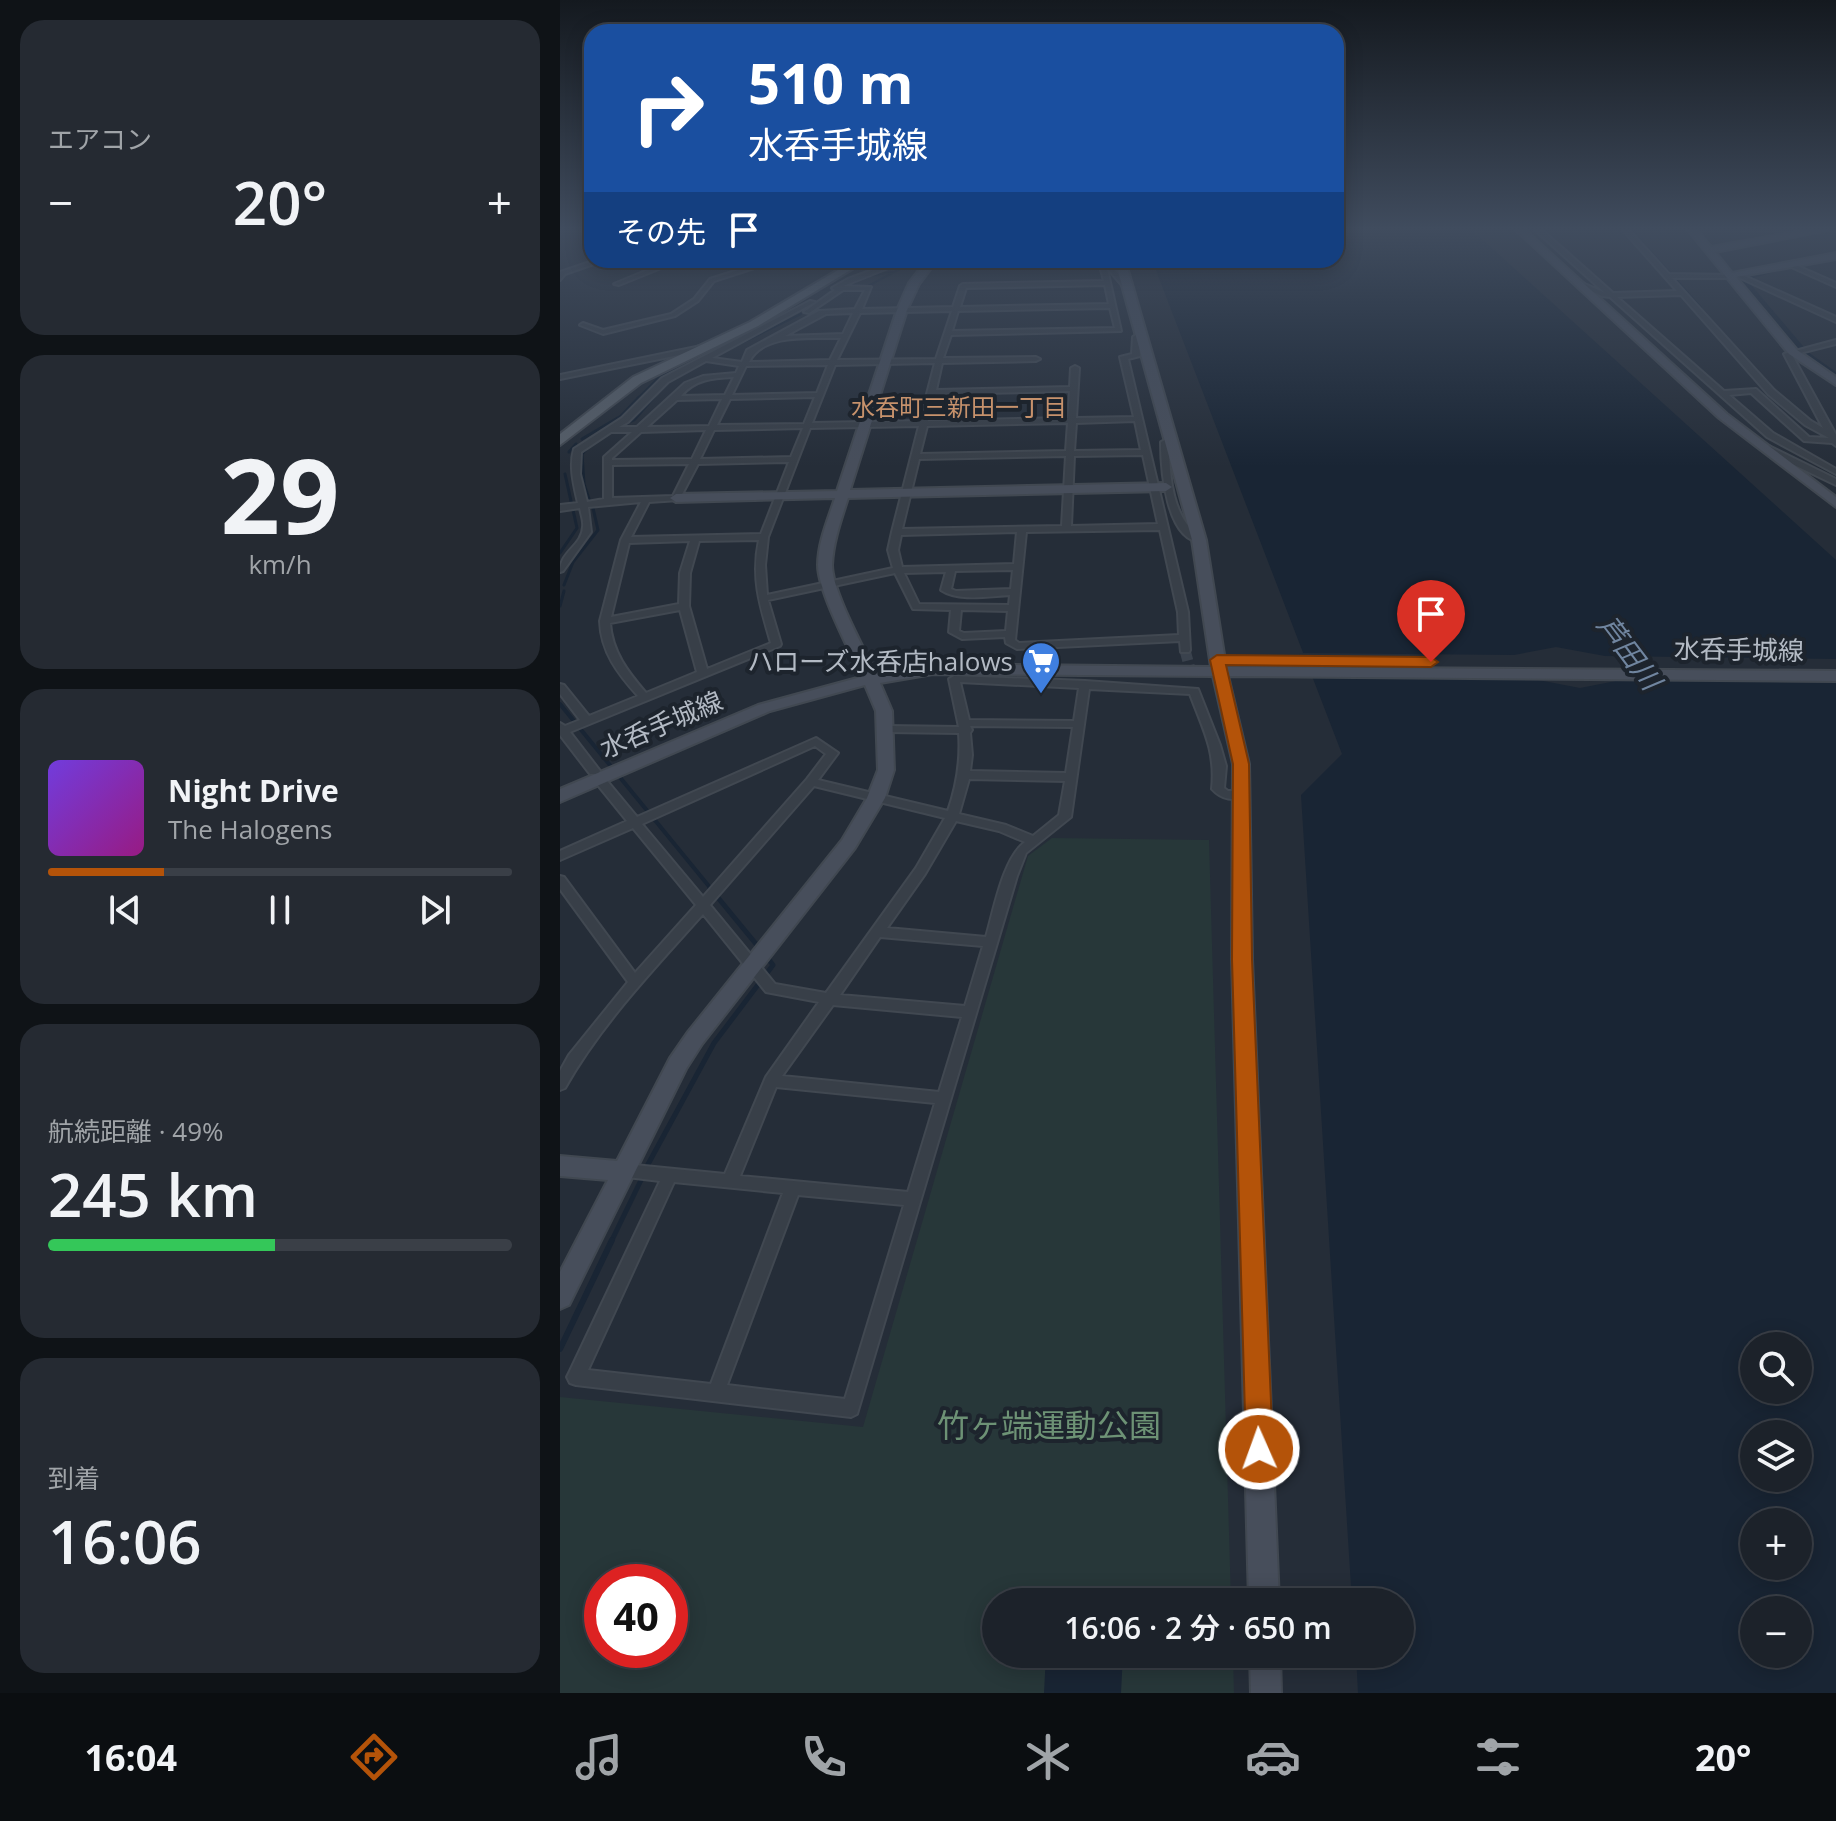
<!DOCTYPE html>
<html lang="ja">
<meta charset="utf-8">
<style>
:root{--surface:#1c222a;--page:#252a32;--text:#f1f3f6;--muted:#a0a4a8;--line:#3a3f47;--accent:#b45309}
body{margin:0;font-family:"Open Sans","Noto Sans JP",sans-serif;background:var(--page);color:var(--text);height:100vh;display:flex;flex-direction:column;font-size:30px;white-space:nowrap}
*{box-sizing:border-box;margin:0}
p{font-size:26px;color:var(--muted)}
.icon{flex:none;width:44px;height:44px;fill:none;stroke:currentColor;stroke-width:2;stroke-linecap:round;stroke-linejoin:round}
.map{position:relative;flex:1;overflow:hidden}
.panel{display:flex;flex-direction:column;gap:20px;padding:20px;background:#0f1317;width:560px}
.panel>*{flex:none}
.banner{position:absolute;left:24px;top:24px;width:760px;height:244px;border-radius:24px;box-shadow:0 4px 20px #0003,0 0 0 2px var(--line);background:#1a4fa0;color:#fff;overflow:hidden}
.buttons{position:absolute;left:1180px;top:1332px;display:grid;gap:16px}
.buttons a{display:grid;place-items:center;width:72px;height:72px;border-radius:50%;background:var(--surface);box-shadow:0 4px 20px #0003,0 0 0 2px var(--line);font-size:40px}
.speed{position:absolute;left:24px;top:1564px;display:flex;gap:16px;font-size:40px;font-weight:700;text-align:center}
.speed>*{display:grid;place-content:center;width:104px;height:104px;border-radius:50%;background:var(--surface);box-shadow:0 4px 20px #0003,0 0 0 2px var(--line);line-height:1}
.speed .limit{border:12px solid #d22;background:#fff;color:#111}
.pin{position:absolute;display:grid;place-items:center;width:68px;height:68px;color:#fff;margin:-82px -34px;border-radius:50% 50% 50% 0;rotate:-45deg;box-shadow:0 0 8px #0007}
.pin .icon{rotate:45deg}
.me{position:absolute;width:88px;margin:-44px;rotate:358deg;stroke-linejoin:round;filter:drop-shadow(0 0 6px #0008)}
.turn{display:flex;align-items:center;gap:28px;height:168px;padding:0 32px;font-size:36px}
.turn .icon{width:104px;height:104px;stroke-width:2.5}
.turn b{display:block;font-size:56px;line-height:68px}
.then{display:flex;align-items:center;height:76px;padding:0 32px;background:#0003;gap:16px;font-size:30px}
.big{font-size:60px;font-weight:600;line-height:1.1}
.panel .widget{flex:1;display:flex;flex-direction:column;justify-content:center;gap:12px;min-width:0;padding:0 28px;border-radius:24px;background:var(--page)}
.panel .dial{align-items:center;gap:0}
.dial b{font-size:104px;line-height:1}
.song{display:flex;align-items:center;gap:24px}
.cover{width:96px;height:96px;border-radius:12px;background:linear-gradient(135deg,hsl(260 70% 55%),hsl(310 70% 35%))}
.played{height:8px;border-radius:4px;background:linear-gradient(90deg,var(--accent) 25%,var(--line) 25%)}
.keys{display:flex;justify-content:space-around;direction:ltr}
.heat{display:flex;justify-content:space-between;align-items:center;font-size:44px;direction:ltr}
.charge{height:12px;border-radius:6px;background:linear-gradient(90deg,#34c759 49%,var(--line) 0)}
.trip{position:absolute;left:422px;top:1588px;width:432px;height:80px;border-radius:40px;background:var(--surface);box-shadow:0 4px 20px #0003,0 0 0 2px var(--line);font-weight:600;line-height:80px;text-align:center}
.tab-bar{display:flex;height:128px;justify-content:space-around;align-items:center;background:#0b0e11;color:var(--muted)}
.tab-bar .icon{width:56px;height:56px}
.tab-bar .selected{color:var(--accent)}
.tab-bar b{font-size:36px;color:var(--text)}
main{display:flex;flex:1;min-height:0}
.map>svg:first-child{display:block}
.green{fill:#273739;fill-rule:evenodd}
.water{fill:#192534;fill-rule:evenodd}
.pier{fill:#252d38}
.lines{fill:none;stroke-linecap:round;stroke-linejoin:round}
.stream-far4{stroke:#192534;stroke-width:2}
.stream-far3{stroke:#192534;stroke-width:3}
.stream-far2{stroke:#192534;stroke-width:4}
.stream-far1{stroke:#192534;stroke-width:5}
.stream{stroke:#192534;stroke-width:6}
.canal{fill:#192534;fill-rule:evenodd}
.street-tunnel{stroke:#3a424d;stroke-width:11;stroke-dasharray:11 5;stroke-linecap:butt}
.street-casing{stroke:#414851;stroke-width:4}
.secondary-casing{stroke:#414851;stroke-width:4}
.primary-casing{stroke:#414851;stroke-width:4}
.street{fill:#383f48;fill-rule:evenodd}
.secondary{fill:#474e5b;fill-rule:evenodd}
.primary{fill:#565e68;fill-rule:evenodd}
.route{fill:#b45309;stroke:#753606;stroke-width:2}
.labels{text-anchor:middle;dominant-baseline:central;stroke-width:8;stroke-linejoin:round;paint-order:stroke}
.far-neighbourhood-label{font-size:24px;fill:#c7926c;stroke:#1d242d}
.street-label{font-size:26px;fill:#b3bac4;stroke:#1d242d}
.poi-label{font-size:26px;fill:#b3bac4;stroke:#1d242d;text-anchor:end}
.water-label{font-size:28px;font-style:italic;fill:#70859f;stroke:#1d242d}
.near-park-label{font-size:32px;fill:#6d9275;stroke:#1d242d}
</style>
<main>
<section class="panel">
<div class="widget"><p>エアコン</p>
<div class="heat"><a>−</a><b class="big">20°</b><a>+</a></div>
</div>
<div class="widget dial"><b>29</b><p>km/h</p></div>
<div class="widget">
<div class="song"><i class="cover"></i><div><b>Night Drive</b><p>The Halogens</p></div></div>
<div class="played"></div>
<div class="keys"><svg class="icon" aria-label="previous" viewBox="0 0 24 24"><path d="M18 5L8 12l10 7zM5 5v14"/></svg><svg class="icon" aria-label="pause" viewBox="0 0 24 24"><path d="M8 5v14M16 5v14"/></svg><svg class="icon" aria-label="next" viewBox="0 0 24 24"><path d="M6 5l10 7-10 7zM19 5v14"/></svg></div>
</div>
<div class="widget"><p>航続距離 · 49%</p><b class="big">245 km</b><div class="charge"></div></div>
<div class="widget"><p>到着</p><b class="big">16:06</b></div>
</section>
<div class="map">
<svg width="1276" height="1693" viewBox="0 0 1276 1693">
<rect width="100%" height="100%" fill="#252d38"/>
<path class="green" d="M 492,838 L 649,840 L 671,1602 L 436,1602 L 436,1654 L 673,1654 L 674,1693 L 0,1693 L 0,1397 L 303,1427 L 468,856 ZM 42,1582 L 110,1582 L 110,1650 L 42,1650 Z"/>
<g class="water">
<path d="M 776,230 L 912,230 L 1276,560 L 1276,1693 L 798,1693 L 796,1654 L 840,1654 L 840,1602 L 792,1602 L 741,795 L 782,754 L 592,260 L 776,260 ZM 1194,1346 L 1238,1346 L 1238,1390 L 1194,1390 ZM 1194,1434 L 1238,1434 L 1238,1478 L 1194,1478 ZM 1194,1522 L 1238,1522 L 1238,1566 L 1194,1566 ZM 1194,1610 L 1238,1610 L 1238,1654 L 1194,1654 Z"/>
<path d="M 486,1654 L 563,1654 L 561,1693 L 484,1693 Z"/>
</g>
<path class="pier" d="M 996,647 L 1045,656 L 1276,659 L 1276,683 L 1061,680 L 1020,688 L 973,679 L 748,677 L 739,653 L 954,655 Z"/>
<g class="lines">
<g class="stream-far4">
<path d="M 303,277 L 332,272"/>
<path d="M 308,286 L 342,268 L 345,260"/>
<path d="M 247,309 L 277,288"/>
<path d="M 157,355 L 241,314"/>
<path d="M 77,399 L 97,379 L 151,352"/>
<path d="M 92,399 L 107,382"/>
</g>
<g class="stream-far3">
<path d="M 58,427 L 74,420 L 94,397"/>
<path d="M 22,439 L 61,416 L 79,397"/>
<path d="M 29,446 L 22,454 L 24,484 L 30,502"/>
<path d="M 9,452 L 16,444"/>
<path d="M 0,553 L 17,528 L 5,474"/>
<path d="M 4,585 L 13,562 L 38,530 L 33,508"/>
<path d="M 0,606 L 4,591"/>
</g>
<path class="stream-far2" d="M 0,704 L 152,890"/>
<g class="stream-far1">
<path d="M 150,888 L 201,950"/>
<path d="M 86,1168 L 154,1043 L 213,965 L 206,956"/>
<path d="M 51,1242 L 83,1176"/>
</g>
<path class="stream" d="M 0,1349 L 52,1240"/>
<g class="canal">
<path d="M 1067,230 L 1073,230 L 1142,307 L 1142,309 L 1138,309 Z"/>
<path d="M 1226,266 L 1231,267 L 1187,280 L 1248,352 L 1276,372 L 1276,377 L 1242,356 L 1180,279 Z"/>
</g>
<path class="street-tunnel" d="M 625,650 L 632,677"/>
<defs>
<g id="street">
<path d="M 975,230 L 982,230 L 1053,293 L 1117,291 L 1063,230 L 1069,230 L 1109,274 L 1171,275 L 1171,277 L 1169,278 L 1112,278 L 1214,390 L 1251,421 L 1263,428 L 1224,354 L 1276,340 L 1276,344 L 1232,355 L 1276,435 L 1276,446 L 1272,443 L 1244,441 L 1191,393 L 1169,395 L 1213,433 L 1276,469 L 1276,474 L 1207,437 L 1050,297 L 1042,296 L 1014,283 L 1014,281 L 1018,281 L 1045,293 ZM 1121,295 L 1208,394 L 1245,425 L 1269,438 L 1249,437 L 1196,389 L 1164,391 L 1057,297 Z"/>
<path d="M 36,260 L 45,260 L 5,274 L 0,280 L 0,272 Z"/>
<path d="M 112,260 L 121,260 L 59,285 L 54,284 Z"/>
<path d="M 210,260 L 219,260 L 154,281 L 138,301 L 115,316 L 43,334 L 20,325 L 23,323 L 43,330 L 111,314 L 134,299 L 150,279 Z"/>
<path d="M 254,260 L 271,260 L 298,265 L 295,267 Z"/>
<path d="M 545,260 L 561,331 L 391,335 L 383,358 L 476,357 L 480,359 L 476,361 L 382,363 L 376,390 L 510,387 L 511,368 L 515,366 L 519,368 L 516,418 L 574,417 L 560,357 L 572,354 L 573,337 L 579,333 L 583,333 L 583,335 L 579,338 L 580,356 L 568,359 L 628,612 L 630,650 L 629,652 L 621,652 L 620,641 L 457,649 L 446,643 L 445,637 L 402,639 L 389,632 L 391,610 L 353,609 L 335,573 L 208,600 L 221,644 L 220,646 L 10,732 L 40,771 L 38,774 L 30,774 L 0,735 L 0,723 L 5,726 L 20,720 L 0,694 L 0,684 L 4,685 L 29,716 L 78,696 C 58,674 41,652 40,621 L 61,540 L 81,502 L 28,507 L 31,532 L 3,571 L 0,572 C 0,551 22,546 23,527 C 24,521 21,514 20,508 L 0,511 L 0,505 L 18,503 C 14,485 9,467 14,449 L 62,418 L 102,378 L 250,301 L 255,302 L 152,358 L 182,362 L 187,350 L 259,311 L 295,309 L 305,290 L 283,290 L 249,313 L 244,312 L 275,290 L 272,288 L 288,279 L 329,264 L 299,264 L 297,263 L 297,261 ZM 539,262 L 544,281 L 403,284 L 400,286 L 393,307 L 302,309 L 311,287 L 283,286 L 338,264 ZM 545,285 L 549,304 L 400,307 L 406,288 ZM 550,308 L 555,328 L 392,331 L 398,311 ZM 392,311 L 376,359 L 277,360 L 300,313 ZM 293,313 L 283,334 L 225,336 L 266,314 ZM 281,338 L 270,360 L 189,362 C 204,332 252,339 281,338 ZM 146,361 L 179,366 L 176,373 L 143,376 L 125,383 L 77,427 L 59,427 L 68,422 L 108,382 ZM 375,363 L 360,421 L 252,423 L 275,365 ZM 268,365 L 257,393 L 172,395 L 186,366 ZM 174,377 L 165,395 L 121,396 C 135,379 153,378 174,377 ZM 510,391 L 508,418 L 368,421 L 375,394 ZM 255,397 L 244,424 L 157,425 L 170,399 ZM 162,399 L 149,426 L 87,427 L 117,400 ZM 575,421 L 581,450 L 514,451 L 516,423 ZM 508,423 L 506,451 L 360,454 L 367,426 ZM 359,426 L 332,532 L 328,550 L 333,568 L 207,595 L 205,565 L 208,537 L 250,428 ZM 243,428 L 231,457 L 140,459 L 154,430 ZM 146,430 L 132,459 L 52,460 L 52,458 L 81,432 ZM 51,432 L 72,432 L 44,457 L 44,499 L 27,502 L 20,474 L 21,452 ZM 583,455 L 598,524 L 511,526 L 514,456 ZM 506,456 L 502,526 L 342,529 L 359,459 ZM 229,462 L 201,534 L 71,537 L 89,502 L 119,500 L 138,464 ZM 129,464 L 113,496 L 52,498 L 52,465 ZM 600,530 L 618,612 L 619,635 L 459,643 L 455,640 L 466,532 ZM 457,532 L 454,564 L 342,567 L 338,550 L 341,535 ZM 199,540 C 191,578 200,606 211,643 L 147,669 L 129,606 L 130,573 L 139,541 ZM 130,541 L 120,573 L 119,604 L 51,617 L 69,543 ZM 453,570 L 451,589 L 396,591 L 391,589 L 395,571 ZM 386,572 L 381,590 C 399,602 429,596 450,595 L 449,605 L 359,604 L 344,573 ZM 120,610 L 137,672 L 86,693 C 68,672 52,652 50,623 ZM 401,610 L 448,611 L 446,631 L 404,633 L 399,631 Z"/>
<path d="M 547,260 L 553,260 L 555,270 L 570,288 L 570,290 L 566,290 L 549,270 Z"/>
<path d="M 1229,264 L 1233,264 L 1276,283 L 1276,287 L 1229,266 Z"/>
<path d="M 1176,274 L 1180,274 L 1276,317 L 1276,322 L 1176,276 Z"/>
<path d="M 141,346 L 144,346 L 144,350 L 0,379 L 0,375 Z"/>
<path d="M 611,437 L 615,439 L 609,443 C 609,476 612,520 642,538 L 642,542 C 606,542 601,468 601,442 Z"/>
<path d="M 1203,446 L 1209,446 L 1276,479 L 1276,485 L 1203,450 Z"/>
<path d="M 394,676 L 525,681 L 638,689 L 660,745 L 666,766 L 664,788 L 668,791 L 684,791 L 686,794 C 675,803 661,799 652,789 C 656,751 643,729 630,694 L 529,689 L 511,817 L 466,853 L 457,876 L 297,1414 L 291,1417 L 16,1385 L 10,1383 L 7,1377 L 10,1371 L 100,1181 L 59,1176 L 56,1171 L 59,1166 L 64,1164 L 165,1174 L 206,1077 L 259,1002 L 206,992 L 143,914 C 94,969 41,1024 5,1088 L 0,1090 L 0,1071 L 9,1055 L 68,982 L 0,889 L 0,876 L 4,877 L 75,973 L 136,905 L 73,828 L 0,860 L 0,851 L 67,821 L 33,779 L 35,776 L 43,776 L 77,817 L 256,738 L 278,753 L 258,780 L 388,811 C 397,785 401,761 399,733 L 327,732 L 322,729 L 327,726 L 399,727 L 389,679 ZM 400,682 L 519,688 L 514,721 L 409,720 ZM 410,726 L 513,727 L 506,773 L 410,771 L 412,755 L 410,733 L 412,730 ZM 255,746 L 266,754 L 247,779 L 143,897 L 82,824 ZM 409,779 L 505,781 L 499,815 L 473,836 L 446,825 L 399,814 ZM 254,786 L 385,818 L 356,868 L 266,993 L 215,984 L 150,905 ZM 396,821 L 439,831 L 465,842 C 443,858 434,910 426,937 L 327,928 L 365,874 ZM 320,937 L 423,946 L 405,1006 L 280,995 ZM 273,1005 L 402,1017 L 379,1092 L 222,1076 ZM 216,1087 L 375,1103 L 348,1192 L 180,1176 ZM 114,1182 L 223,1193 L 151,1384 L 28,1370 ZM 238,1195 L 344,1205 L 285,1399 L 167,1385 Z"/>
</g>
<g id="secondary">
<path d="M 956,230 L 965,230 L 1167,414 L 1276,497 L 1276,507 L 1159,418 Z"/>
<path d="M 1128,230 L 1137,230 L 1151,247 L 1247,230 L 1268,230 L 1155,252 L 1172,273 L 1276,253 L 1276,259 L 1176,277 L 1237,350 L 1276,377 L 1276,385 L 1229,354 Z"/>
<path d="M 367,260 L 377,260 L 359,284 L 347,310 L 290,490 L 606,483 L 612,487 L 606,491 L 288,498 C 281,520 273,542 272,565 C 272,591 304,648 316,674 L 373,664 L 651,667 L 632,540 L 555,260 L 565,260 L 646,540 L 666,667 L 1276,671 L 1276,681 L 668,676 L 689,764 L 692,959 L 719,1602 L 689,1602 L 672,959 L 673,764 L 653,676 L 373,674 L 320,683 L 332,711 L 334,770 L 325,798 L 295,848 L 142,1044 L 126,1069 L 9,1305 L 0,1309 L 0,1272 L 48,1180 L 0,1176 L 0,1156 L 57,1161 L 110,1058 L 128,1032 L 282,840 L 307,798 L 318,770 L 316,711 L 305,685 L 210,711 L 0,802 L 0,789 L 198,705 L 301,677 C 290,650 258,592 258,565 C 258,542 268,520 275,498 L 116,502 L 110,498 L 116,494 L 277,491 L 337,310 L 349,283 Z"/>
<path d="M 690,1654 L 720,1654 L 721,1693 L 691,1693 Z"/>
</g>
<path id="primary" d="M 295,260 L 307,260 L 198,326 L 81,383 L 0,445 L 0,434 L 73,377 L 190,322 Z"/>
</defs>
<use href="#street" class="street-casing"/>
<use href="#secondary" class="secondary-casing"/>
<use href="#primary" class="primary-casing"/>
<use href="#street" class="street"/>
<use href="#secondary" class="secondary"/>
<use href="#primary" class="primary"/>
</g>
<linearGradient id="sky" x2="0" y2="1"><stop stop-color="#14191f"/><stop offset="0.49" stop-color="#404c5e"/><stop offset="1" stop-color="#404c5e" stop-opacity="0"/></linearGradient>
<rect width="1276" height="467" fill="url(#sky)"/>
<path class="route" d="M 657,655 L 871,657 L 878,662 L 871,667 L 666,665 L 689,764 L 692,959 L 713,1449 L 709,1459 L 699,1463 L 690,1459 L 686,1449 L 672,959 L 673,764 L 650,660 Z"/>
<defs>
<symbol id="supermarket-pin" viewBox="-11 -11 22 30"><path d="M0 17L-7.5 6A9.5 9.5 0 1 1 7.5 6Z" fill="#3f7fe0" stroke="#1d242d"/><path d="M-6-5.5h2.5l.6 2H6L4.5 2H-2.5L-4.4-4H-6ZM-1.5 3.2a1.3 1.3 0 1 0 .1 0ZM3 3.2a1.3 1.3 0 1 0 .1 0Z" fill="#fff"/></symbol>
</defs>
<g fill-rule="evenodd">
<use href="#supermarket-pin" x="459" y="639" width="44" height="60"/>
</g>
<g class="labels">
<g class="far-neighbourhood-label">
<text x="399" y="406">水呑町三新田一丁目</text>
</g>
<g class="street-label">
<text transform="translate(1179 649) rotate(1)">水呑手城線</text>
<text transform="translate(101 724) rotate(-23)">水呑手城線</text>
</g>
<g class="poi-label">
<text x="453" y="661">ハローズ水呑店halows</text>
</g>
<g class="water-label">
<text transform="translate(1070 652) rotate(53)">芦田川</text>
</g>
<g class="near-park-label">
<text x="489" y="1424">竹ヶ端運動公園</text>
</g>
</g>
</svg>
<div class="buttons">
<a><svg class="icon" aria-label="search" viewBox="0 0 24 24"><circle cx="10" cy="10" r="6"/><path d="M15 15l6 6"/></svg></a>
<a><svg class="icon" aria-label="layers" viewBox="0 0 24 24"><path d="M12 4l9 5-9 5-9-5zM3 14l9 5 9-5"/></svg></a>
<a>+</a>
<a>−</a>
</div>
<div class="speed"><div class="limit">40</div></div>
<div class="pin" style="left:871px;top:662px;background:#d93025"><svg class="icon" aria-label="arrive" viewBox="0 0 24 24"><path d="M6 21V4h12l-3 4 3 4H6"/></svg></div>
<svg class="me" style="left:699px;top:1449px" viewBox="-20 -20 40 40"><circle r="17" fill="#b45309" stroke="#fff" stroke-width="3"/><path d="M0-11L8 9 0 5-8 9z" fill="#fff"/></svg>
<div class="trip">16:06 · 2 分 · 650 m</div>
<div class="banner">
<div class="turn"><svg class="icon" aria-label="right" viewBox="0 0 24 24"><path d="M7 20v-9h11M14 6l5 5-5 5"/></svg><div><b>510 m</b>水呑手城線</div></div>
<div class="then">その先<svg class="icon" aria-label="arrive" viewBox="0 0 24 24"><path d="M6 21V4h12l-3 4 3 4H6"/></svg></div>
</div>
</div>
</main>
<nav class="tab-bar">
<b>16:04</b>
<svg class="icon selected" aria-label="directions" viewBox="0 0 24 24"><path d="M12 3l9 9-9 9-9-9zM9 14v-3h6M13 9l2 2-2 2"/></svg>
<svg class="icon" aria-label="music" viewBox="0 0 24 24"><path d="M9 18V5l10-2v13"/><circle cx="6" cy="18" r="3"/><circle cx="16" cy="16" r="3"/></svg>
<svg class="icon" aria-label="phone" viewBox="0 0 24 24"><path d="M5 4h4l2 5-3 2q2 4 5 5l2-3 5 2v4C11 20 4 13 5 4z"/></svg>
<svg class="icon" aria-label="climate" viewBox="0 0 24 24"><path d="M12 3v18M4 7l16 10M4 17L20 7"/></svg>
<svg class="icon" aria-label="car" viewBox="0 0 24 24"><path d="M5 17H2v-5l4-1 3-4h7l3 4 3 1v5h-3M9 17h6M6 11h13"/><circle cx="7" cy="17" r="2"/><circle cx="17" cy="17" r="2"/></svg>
<svg class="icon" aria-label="filters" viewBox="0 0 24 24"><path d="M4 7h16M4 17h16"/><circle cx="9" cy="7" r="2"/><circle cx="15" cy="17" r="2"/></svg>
<b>20°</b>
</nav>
